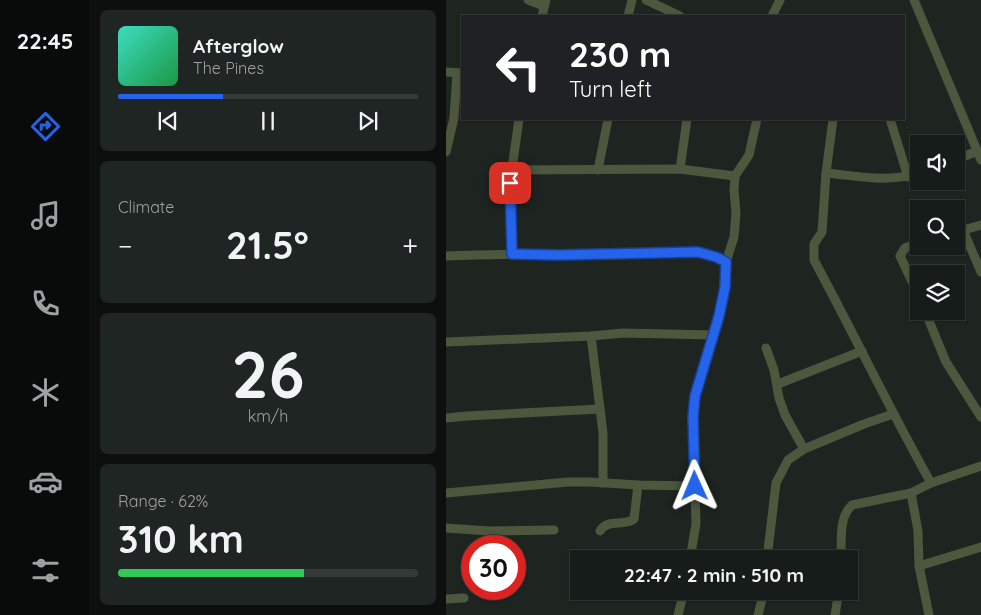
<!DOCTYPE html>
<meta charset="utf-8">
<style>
:root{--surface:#161c19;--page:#1f2522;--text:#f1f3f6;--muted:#9ea1a2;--line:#353a38;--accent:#2563eb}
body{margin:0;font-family:Quicksand,sans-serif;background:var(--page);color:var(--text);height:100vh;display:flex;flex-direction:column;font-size:19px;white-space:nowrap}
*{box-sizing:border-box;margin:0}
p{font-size:16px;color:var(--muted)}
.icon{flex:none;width:28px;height:28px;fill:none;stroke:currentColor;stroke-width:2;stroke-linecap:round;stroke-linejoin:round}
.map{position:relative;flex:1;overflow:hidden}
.side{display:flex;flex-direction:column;gap:10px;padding:10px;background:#0c0f0e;width:356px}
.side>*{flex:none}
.hud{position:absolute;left:15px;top:15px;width:444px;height:105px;border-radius:0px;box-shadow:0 1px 4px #0004,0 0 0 1px var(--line);background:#202124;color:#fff;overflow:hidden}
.controls{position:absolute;left:464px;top:135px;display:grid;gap:10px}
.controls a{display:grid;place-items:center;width:55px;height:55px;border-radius:0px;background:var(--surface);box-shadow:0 1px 4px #0004,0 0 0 1px var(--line);font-size:25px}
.speed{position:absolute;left:15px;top:535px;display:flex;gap:10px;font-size:25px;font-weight:700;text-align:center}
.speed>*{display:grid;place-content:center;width:65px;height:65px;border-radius:50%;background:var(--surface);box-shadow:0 1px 4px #0004,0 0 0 1px var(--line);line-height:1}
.speed .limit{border:8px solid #d22;background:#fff;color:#111}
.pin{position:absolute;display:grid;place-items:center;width:42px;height:42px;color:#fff;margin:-21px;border-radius:10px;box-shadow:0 2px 8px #0006}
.me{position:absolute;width:55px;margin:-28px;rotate:359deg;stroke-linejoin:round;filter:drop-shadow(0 0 4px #0008)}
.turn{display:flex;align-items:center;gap:18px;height:105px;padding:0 25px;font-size:22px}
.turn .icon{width:65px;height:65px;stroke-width:2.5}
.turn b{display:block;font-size:35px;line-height:42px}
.big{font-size:38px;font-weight:700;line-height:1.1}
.side .tile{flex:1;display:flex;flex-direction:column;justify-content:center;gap:8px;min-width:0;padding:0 18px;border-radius:8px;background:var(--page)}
.side .dial{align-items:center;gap:0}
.dial b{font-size:65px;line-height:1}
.song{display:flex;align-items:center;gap:15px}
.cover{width:60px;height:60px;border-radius:8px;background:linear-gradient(135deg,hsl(170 70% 55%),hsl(140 70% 35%))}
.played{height:5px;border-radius:2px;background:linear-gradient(90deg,var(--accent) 35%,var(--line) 35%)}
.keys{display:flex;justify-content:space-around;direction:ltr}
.heat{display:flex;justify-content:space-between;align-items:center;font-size:28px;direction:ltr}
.charge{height:8px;border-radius:4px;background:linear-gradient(90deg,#34c759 62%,var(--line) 0)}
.trip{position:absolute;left:124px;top:550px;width:288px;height:50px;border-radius:0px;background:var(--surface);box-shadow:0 1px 4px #0004,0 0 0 1px var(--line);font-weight:700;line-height:50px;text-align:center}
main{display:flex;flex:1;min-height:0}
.menu{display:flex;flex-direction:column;width:90px;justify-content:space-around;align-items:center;background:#090b0a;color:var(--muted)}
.menu .icon{width:35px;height:35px}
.menu .on{color:var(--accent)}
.menu b{font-size:22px;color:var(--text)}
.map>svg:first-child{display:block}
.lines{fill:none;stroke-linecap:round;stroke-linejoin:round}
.minor{stroke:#4c573e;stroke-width:9}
.route-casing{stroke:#184099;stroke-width:12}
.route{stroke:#2563eb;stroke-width:9}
</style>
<main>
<nav class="menu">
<b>22:45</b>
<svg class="icon on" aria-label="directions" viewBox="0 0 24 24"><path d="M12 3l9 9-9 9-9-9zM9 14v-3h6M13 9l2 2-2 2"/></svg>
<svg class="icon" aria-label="music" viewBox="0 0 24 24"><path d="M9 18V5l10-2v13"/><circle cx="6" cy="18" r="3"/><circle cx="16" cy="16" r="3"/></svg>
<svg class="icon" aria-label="phone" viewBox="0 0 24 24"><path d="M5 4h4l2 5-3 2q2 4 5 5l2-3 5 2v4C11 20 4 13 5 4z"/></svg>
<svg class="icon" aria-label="climate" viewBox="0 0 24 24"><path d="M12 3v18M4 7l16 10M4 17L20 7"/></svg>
<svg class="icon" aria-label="car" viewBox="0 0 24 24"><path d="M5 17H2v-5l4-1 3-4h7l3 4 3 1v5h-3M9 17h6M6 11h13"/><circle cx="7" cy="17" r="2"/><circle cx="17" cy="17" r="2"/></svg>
<svg class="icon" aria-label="filters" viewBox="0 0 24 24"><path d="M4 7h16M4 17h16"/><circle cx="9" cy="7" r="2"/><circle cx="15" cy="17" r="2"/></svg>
</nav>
<section class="side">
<div class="tile">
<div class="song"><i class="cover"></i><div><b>Afterglow</b><p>The Pines</p></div></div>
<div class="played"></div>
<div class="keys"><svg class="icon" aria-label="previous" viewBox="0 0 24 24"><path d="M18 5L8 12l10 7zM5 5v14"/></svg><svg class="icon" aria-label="pause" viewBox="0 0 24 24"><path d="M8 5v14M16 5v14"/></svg><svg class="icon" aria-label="next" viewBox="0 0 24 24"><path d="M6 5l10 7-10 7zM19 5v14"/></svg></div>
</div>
<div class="tile"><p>Climate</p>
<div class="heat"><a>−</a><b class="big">21.5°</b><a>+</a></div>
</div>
<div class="tile dial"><b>26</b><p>km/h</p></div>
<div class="tile"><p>Range · 62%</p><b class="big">310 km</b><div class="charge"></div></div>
</section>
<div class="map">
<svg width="535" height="615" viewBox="0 0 535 615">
<rect width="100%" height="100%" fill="#1e2521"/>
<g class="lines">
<g class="minor">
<path d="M 82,0 L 98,6"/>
<path d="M 200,0 L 234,16"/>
<path d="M 468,0 L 535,160"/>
<path d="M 96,16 L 100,0"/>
<path d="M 182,16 L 186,0"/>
<path d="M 326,16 L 334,0"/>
<path d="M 0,72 L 16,73"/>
<path d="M 387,119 L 380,173 L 376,232 L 368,244 L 368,260 C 408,334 444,410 485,483"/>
<path d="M 444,119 L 462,177"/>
<path d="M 0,152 L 8,118 L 11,73"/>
<path d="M 510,160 L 531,151"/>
<path d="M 234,169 L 241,119"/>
<path d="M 66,170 L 234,169 L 289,176"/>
<path d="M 152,170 L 162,119"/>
<path d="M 380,173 C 412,176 442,183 472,173"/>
<path d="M 517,230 L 535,272"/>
<path d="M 510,232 L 535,225"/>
<path d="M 472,243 L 459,248 L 454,256 L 472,294"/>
<path d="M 66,253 L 64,183 L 73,119"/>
<path d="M 0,256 C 84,253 168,253 252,252 L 271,257 L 280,262"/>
<path d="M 479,311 L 500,362 L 535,417"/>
<path d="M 145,336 L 157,433 L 157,483"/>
<path d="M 0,342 L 145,336 L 177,333 L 268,335"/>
<path d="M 320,348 L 328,370 L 333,398 L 339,415 L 358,449"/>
<path d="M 332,384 L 416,351"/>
<path d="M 0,418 L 21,416 L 154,409"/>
<path d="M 0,493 L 122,482 L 144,482 L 192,485 L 249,486"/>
<path d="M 465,493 L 472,531 L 473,566 L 483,615"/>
<path d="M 0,528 L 43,531 L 108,530"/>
<path d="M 154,531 C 162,518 177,527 188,519 L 192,485"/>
<path d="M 244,559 L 250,524 L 247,417 L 249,396 L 273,315 L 279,287 L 280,262 L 288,237 L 290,213 L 288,190 L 289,176 L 303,155 L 311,119"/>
<path d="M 321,559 L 330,483 L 342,460 L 358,449 L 418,424 L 447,414"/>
<path d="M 395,559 C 396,541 392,518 406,505 L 465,493 L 485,483 L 535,466"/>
<path d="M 473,566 L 535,547"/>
<path d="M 172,592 L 179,591"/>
<path d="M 0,599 L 18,598"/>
<path d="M 232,615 L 238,591"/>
<path d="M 312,615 L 318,591"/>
<path d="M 389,615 L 393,591"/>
</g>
</g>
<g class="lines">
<defs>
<path id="route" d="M 64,183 L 66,254 L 113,255 L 252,252 L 270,257 L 280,262 L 279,287 L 273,316 L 249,396 L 247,417 L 249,486"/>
</defs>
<use href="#route" class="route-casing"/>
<use href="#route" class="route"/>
</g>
</svg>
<div class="controls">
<a><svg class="icon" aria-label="sound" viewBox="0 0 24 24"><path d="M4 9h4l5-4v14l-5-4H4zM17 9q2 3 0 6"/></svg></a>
<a><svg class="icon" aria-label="search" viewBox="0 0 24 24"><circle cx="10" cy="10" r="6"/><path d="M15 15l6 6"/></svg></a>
<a><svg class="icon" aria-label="layers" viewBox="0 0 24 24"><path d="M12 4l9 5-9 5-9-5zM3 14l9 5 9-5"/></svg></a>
</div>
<div class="speed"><div class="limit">30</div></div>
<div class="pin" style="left:64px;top:183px;background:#d93025"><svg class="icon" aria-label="arrive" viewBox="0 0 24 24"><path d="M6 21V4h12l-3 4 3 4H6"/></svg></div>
<svg class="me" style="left:249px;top:486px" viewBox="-20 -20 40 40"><path d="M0-17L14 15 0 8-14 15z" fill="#2563eb" stroke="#fff" stroke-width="4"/></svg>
<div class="trip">22:47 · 2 min · 510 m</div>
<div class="hud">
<div class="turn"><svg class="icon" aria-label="left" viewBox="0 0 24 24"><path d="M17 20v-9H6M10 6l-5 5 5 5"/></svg><div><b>230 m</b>Turn left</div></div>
</div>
</div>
</main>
